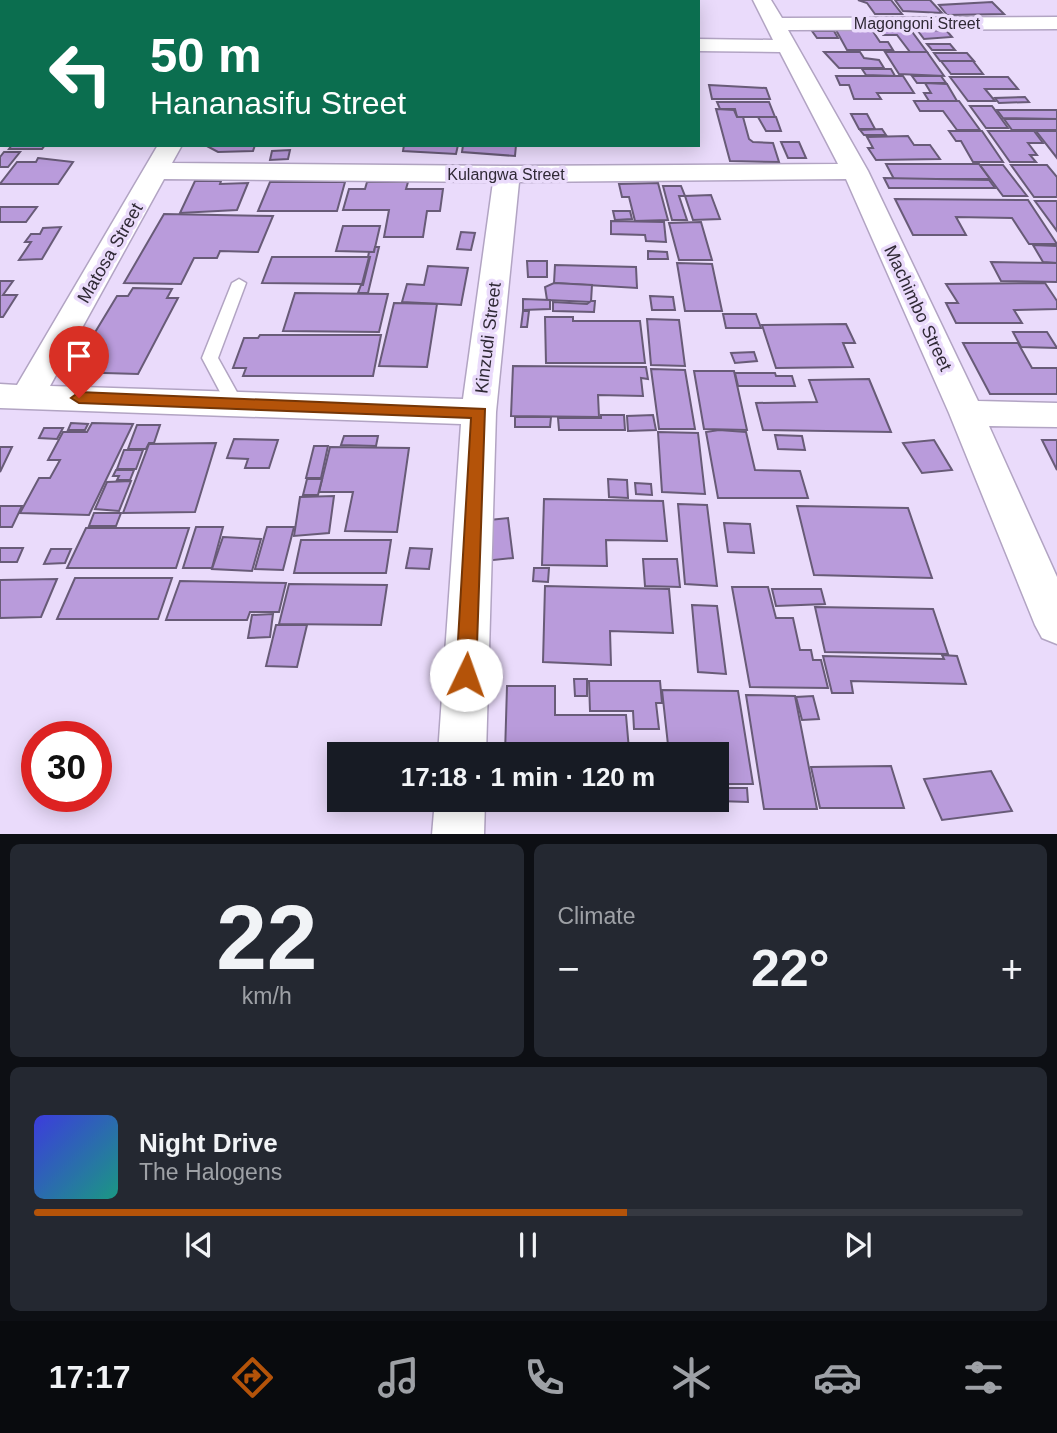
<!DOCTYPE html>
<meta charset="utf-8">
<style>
:root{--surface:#171b24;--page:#242831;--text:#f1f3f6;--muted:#9ea1a6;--line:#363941;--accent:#b45309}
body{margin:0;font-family:Helvetica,sans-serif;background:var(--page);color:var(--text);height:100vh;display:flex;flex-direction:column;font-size:26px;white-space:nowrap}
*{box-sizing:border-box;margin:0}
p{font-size:23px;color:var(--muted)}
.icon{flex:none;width:38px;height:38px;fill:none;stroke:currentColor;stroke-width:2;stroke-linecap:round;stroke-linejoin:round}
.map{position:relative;height:834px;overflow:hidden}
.drawer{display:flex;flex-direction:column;gap:10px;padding:10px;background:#0d0f14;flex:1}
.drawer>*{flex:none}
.top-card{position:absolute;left:0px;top:0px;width:700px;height:147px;box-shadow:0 4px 18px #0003;background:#0b6e4f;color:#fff;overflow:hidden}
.speed{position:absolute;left:21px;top:721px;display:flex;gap:14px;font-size:35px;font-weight:700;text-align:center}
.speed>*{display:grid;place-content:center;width:91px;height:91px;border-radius:50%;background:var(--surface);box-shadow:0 4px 18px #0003;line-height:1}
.speed .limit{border:10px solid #d22;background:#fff;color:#111}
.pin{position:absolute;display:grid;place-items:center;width:60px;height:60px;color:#fff;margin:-72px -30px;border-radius:50% 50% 50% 0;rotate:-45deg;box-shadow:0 0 7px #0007}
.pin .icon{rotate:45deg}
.me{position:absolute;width:77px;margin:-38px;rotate:3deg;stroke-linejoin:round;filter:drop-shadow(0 0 5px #0008)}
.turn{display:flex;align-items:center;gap:24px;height:147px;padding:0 35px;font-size:32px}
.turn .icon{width:91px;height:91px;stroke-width:2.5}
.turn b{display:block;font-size:49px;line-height:60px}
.big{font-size:52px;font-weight:700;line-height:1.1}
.drawer .widget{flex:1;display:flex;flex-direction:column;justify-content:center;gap:10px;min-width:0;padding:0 24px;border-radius:10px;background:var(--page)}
.drawer .dial{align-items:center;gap:0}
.dial b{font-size:91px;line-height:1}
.song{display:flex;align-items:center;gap:21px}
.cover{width:84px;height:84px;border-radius:10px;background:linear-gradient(135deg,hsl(240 70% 55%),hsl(170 70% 35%))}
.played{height:7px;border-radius:4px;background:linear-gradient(90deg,var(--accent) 60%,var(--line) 60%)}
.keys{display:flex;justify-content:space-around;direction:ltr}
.heat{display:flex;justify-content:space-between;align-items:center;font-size:38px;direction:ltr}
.drawer .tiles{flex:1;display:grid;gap:10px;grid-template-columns:1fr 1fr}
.widget:last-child{grid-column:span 2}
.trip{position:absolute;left:327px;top:742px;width:402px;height:70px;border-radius:0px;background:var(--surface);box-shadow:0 4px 18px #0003;font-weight:700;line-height:70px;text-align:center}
.menu{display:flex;height:112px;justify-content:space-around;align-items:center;background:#090b0e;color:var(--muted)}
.menu .icon{width:49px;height:49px}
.menu .current{color:var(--accent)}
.menu b{font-size:32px;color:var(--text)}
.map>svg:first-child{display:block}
.building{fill:#b99bdb;stroke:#685b77;stroke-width:2}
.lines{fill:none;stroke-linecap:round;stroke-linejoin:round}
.service-casing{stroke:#b2a4c3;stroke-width:3}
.minor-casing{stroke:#b2a4c3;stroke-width:3}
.service{fill:#fff;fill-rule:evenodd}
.minor{fill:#fff;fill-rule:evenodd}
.route{fill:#b45309;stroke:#753606;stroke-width:2}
.labels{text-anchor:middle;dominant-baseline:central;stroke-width:7;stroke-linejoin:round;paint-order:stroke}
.far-street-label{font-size:16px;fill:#302a36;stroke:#eadbfb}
.street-label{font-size:18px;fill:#302a36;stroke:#eadbfb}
</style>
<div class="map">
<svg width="1057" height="835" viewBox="0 0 1057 835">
<rect width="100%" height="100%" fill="#eadbfb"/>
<g class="building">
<path d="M 858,0 L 891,0 L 902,14 L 875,14 L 867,3 Z"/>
<path d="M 895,0 L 930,0 L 942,13 L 903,11 Z"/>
<path d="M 992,2 L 1004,14 L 947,15 L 939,5 Z"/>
<path d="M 879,29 L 910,29 L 927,52 L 910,52 L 897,35 L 883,35 Z"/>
<path d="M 836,30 L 872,30 L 880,42 L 888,42 L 893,50 L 847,50 Z"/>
<path d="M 946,30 L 952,37 L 924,39 L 918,31 Z"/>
<path d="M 812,31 L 834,31 L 838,38 L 817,38 Z"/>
<path d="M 927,44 L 950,44 L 955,50 L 932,50 Z"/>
<path d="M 824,52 L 860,52 L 864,58 L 879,60 L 884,68 L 839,68 Z"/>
<path d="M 885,52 L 927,52 L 944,76 L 899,74 Z"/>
<path d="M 934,53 L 967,53 L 974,61 L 940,61 Z"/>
<path d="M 941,61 L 973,61 L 983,74 L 951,74 Z"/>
<path d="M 862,69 L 891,69 L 895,76 L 866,75 Z"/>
<path d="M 836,76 L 903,76 L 914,93 L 877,93 L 881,99 L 854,99 L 849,85 L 840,85 Z"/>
<path d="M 912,76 L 941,76 L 946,83 L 917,83 Z"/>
<path d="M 950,77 L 1008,77 L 1018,89 L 985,89 L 995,101 L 968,101 Z"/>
<path d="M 925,83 L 947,84 L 957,101 L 929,101 L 924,93 L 931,93 Z"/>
<path d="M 709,85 L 766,88 L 770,99 L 712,99 Z"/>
<path d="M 1025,97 L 1029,102 L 999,103 L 995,98 Z"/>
<path d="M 914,101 L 959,101 L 980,130 L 957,130 L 943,111 L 920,111 Z"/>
<path d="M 717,102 L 769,102 L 775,117 L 737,117 L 735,109 L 720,109 Z"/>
<path d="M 970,106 L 992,106 L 1008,128 L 986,128 Z"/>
<path d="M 716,109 L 734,110 L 737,117 L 743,117 L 749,139 L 753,142 L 773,143 L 779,162 L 730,161 Z"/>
<path d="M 997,110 L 1057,110 L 1057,119 L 1003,118 Z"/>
<path d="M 851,114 L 867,114 L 875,129 L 859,129 Z"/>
<path d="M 758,117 L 776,117 L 781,131 L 766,131 Z"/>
<path d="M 1004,119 L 1057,119 L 1057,130 L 1012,130 Z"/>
<path d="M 882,129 L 886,135 L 864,135 L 860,130 Z"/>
<path d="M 949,131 L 982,131 L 1003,162 L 973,162 L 961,141 L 956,141 Z"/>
<path d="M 988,131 L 1034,131 L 1043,143 L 1028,143 L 1037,155 L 1030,155 L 1036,162 L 1010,162 Z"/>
<path d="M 1036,131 L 1057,131 L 1057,158 Z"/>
<path d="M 908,136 L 914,145 L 930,145 L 940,159 L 876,160 L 868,148 L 873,148 L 867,137 Z"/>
<path d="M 781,142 L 799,142 L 806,158 L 788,158 Z"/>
<path d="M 12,145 L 45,145 L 42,149 L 9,149 Z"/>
<path d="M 205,145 L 255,145 L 253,151 L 218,152 Z"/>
<path d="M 404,145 L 458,145 L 456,154 L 403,151 Z"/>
<path d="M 463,145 L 516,145 L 515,156 L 462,152 Z"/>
<path d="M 290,150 L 288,159 L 270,160 L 272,151 Z"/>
<path d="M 4,152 L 20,152 L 8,167 L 0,167 L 0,157 Z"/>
<path d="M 38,158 L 73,162 L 58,184 L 0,184 L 17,162 L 36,162 Z"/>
<path d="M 886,164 L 979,164 L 990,179 L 894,179 Z"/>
<path d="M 980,165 L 1003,165 L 1027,196 L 1003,196 Z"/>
<path d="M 1011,165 L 1047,165 L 1057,177 L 1057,197 L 1034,197 Z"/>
<path d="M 884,178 L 989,180 L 995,188 L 889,188 Z"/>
<path d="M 195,181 L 221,181 L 220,184 L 248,183 L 237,210 L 180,213 Z"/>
<path d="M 270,182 L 345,182 L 337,211 L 258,211 Z"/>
<path d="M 367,182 L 408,182 L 406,189 L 443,189 L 440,211 L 427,211 L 423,237 L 384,237 L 389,210 L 343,210 L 349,189 L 365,189 Z"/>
<path d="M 658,183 L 668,220 L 635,221 L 629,197 L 622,197 L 619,184 Z"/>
<path d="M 663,186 L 681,186 L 685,196 L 679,196 L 687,220 L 672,220 Z"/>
<path d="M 711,195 L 720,219 L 693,220 L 685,196 Z"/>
<path d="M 895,199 L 1028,200 L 1057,244 L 1029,244 L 1012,218 L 956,217 L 966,235 L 913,235 Z"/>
<path d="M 1035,201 L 1057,201 L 1057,231 Z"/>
<path d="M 0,207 L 37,207 L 26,222 L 0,222 Z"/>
<path d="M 613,211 L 630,211 L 632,219 L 615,220 Z"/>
<path d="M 164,214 L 273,216 L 258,252 L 220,251 L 217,258 L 194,258 L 181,284 L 124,283 Z"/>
<path d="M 611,221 L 664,222 L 666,242 L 646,241 L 645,235 L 611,234 Z"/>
<path d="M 701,222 L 712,260 L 679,260 L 669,223 Z"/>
<path d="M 343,226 L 380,226 L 374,252 L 336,251 Z"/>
<path d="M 61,227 L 42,259 L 19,260 L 31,242 L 25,242 L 31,234 L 40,234 L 43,228 Z"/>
<path d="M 461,232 L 475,233 L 471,250 L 457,249 Z"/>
<path d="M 1033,245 L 1057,246 L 1057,263 L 1043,262 Z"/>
<path d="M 375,247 L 379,247 L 368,293 L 358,293 L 361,285 L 363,285 L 370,257 L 368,257 L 369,252 L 374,252 Z"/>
<path d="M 648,251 L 667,252 L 668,259 L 648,259 Z"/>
<path d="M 272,257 L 369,257 L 362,284 L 262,283 Z"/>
<path d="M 527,261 L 547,261 L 547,277 L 528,277 Z"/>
<path d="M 991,262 L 1057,263 L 1057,282 L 1001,281 Z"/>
<path d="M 677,263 L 712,264 L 722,311 L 685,311 Z"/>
<path d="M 555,265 L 636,267 L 637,288 L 554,283 Z"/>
<path d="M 428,266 L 468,268 L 461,305 L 402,302 L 407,284 L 424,285 Z"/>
<path d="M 0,281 L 13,281 L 3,295 L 17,295 L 3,317 L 0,317 Z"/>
<path d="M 554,283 L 592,285 L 591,302 L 547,300 L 545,287 Z"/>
<path d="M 1045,283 L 1057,301 L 1057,309 L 1014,310 L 1022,323 L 956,323 L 946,303 L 958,303 L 946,284 Z"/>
<path d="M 133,288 L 172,289 L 167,298 L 178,298 L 138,374 L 71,372 L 117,296 L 128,296 Z"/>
<path d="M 295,293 L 388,294 L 379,332 L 283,331 Z"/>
<path d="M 650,296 L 673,297 L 675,310 L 652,310 Z"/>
<path d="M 523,299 L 550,300 L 550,309 L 523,310 Z"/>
<path d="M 591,301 L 595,301 L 594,312 L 553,311 L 553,302 L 587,304 Z"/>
<path d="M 394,303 L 437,304 L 427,367 L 379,366 Z"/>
<path d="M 523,311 L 529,311 L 527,327 L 521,327 Z"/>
<path d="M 723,314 L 756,314 L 761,328 L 726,328 Z"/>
<path d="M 545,317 L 573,317 L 573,321 L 640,321 L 645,363 L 546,363 Z"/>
<path d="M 647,319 L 679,320 L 685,366 L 651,365 Z"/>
<path d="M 846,324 L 855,343 L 843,343 L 853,367 L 776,368 L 762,325 Z"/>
<path d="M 1013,332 L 1047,332 L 1057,348 L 1021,347 Z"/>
<path d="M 260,335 L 381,335 L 373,376 L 243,376 L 246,368 L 233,368 L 244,338 L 258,338 Z"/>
<path d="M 963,343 L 1018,343 L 1032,368 L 1057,368 L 1057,394 L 990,394 Z"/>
<path d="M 754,352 L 757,361 L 735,363 L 731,353 Z"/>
<path d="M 513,366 L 646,367 L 648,379 L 641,378 L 643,396 L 598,395 L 599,417 L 511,416 Z"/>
<path d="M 651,369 L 685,370 L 695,429 L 659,429 Z"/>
<path d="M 694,371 L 734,371 L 747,430 L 704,429 Z"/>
<path d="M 735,373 L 775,373 L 776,376 L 792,376 L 795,386 L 738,386 Z"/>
<path d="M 869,379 L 891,432 L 763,430 L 756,403 L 817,402 L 809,380 Z"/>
<path d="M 601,415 L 624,415 L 625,430 L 559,430 L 558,418 L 601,418 Z"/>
<path d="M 653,415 L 656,430 L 628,431 L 627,416 Z"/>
<path d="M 515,417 L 551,417 L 550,427 L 515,427 Z"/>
<path d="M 71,423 L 88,424 L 85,430 L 68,430 Z"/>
<path d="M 92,423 L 133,424 L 89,515 L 20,513 L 39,478 L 50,478 L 60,460 L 48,460 L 63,432 L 87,432 Z"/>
<path d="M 137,425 L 160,425 L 154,443 L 149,443 L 146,449 L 128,449 Z"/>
<path d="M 44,428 L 63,428 L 57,439 L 39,438 Z"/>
<path d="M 719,430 L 746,432 L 755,470 L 800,471 L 808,498 L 718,498 L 706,432 Z"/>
<path d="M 658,432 L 698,433 L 705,494 L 662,492 Z"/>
<path d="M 775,435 L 802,436 L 805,450 L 778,449 Z"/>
<path d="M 344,436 L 378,436 L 376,446 L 341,445 Z"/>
<path d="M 234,439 L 278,440 L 269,468 L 245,468 L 248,459 L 227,458 Z"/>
<path d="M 934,440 L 952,470 L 922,473 L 903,443 Z"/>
<path d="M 1042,440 L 1057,440 L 1057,470 Z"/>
<path d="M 216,443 L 195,512 L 123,513 L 149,444 Z"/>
<path d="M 314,446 L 328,446 L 321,478 L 306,478 Z"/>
<path d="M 0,447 L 12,447 L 0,472 Z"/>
<path d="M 330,447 L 409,448 L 397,532 L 345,531 L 353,492 L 319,492 Z"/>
<path d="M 124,450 L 143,450 L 136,469 L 117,469 Z"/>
<path d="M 116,470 L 134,470 L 130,480 L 117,480 L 119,476 L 113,476 Z"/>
<path d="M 307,479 L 322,479 L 318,495 L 303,495 Z"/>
<path d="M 608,479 L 627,480 L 628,498 L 609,497 Z"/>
<path d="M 131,481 L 119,511 L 95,509 L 107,482 Z"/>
<path d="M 635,483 L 651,484 L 652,495 L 636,494 Z"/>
<path d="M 334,496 L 329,533 L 294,536 L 300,497 Z"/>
<path d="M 544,499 L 663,501 L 667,541 L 606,540 L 607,566 L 542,565 Z"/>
<path d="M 678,504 L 707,505 L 717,586 L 685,584 Z"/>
<path d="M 0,506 L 22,506 L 12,527 L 0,527 Z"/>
<path d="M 797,506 L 908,508 L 932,578 L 814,575 Z"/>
<path d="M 94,513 L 121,513 L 116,526 L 89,526 Z"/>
<path d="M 508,518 L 513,558 L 484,561 L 480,521 Z"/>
<path d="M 724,523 L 750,524 L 754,553 L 728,552 Z"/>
<path d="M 196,527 L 223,527 L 212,568 L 183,568 Z"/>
<path d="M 267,527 L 294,527 L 283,570 L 255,569 Z"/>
<path d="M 86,528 L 189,528 L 176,568 L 67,568 Z"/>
<path d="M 223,537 L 261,539 L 252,571 L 212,569 Z"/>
<path d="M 301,540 L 391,540 L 386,573 L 294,573 Z"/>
<path d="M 0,548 L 23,548 L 17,562 L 0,562 Z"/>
<path d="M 410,548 L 432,549 L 429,569 L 406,568 Z"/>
<path d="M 51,549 L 71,549 L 65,563 L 44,564 Z"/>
<path d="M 643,559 L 677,559 L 680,587 L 645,586 Z"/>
<path d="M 534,568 L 549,568 L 548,582 L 533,581 Z"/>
<path d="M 75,578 L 172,578 L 158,619 L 57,619 Z"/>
<path d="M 57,579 L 41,617 L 0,618 L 0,580 Z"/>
<path d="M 180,581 L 286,583 L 279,612 L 250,612 L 247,620 L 166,620 Z"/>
<path d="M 289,584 L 387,585 L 381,625 L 279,624 Z"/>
<path d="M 545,586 L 669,589 L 673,633 L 610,631 L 611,665 L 543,662 Z"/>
<path d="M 732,587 L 768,587 L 776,618 L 793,618 L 800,650 L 811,650 L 813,660 L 821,660 L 828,688 L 750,687 Z"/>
<path d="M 772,589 L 821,589 L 825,604 L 776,606 Z"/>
<path d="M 692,605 L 717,606 L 726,674 L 698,672 Z"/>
<path d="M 815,607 L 933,609 L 948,654 L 825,652 Z"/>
<path d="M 273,614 L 270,637 L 248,638 L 252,615 Z"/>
<path d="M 276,625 L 307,625 L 297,667 L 266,666 Z"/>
<path d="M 942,655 L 957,656 L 966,684 L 851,681 L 853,693 L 832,693 L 823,656 L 944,659 Z"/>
<path d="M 574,679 L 587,679 L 587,696 L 575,696 Z"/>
<path d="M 589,681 L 660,681 L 662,703 L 656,703 L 659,729 L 634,729 L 633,711 L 590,711 Z"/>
<path d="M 507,686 L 555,686 L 555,715 L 626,715 L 629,750 L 651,749 L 652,754 L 505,754 Z"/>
<path d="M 662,690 L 738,691 L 753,784 L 718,784 L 718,754 L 669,754 Z"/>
<path d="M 746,695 L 795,696 L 817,809 L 764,809 Z"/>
<path d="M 813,696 L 819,719 L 802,720 L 796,697 Z"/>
<path d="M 891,766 L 904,808 L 820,808 L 811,767 Z"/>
<path d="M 991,771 L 1012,811 L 942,820 L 924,779 Z"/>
<path d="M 718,788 L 747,788 L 748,802 L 718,801 Z"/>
<rect x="596" y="800" width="35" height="8"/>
</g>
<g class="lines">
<defs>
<path id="service" d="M 239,279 L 246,283 L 218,358 L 243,403 L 234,409 L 228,407 L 202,358 L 232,283 Z"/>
<g id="minor">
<path d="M 11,0 L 30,0 L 10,2 Z"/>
<path d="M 753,0 L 771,0 L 782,18 L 1057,17 L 1057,29 L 788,30 L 868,171 L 978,401 L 1057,403 L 1057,427 L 989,426 L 1057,577 L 1057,644 L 1042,638 L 1035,625 L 949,413 L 846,179 L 519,182 L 496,412 L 486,754 L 438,754 L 461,424 L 0,408 L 0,384 L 17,385 L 158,145 L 182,145 L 172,163 L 507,166 L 838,164 L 780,52 L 698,51 L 698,39 L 773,40 ZM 164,179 L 493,182 L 463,399 L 50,386 Z"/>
<rect x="0" y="29" width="2" height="12"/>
<path d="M 435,800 L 485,800 L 484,835 L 432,835 Z"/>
</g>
</defs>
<use href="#service" class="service-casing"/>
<use href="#minor" class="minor-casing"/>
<use href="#service" class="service"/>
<use href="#minor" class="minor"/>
</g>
<path class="route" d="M 79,392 L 485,409 L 476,675 L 473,682 L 466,685 L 459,682 L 456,675 L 471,418 L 79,403 L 71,398 Z"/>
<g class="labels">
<g class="far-street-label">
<text x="917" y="23">Magongoni Street</text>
<text x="506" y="174">Kulangwa Street</text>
</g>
<g class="street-label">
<text transform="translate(110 253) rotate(-60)">Matosa Street</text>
<text transform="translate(918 308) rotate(65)">Machimbo Street</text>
<text transform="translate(488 338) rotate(-83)">Kinzudi Street</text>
</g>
</g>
</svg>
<div class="speed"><div class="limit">30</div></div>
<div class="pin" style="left:79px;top:398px;background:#d93025"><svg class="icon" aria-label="arrive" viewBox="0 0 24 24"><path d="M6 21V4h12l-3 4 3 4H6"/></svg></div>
<svg class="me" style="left:466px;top:675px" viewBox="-20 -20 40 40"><circle r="19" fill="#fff"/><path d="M0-13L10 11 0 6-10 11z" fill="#b45309"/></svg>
<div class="trip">17:18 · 1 min · 120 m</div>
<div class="top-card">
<div class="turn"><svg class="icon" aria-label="left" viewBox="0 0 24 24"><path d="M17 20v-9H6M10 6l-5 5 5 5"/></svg><div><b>50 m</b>Hananasifu Street</div></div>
</div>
</div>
<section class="drawer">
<div class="tiles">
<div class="widget dial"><b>22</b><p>km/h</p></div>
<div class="widget"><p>Climate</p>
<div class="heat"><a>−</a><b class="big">22°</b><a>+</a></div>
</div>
<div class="widget">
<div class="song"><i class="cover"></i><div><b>Night Drive</b><p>The Halogens</p></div></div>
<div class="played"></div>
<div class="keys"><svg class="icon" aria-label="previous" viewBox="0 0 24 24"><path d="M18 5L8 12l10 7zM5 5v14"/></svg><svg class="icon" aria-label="pause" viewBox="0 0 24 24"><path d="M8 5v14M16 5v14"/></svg><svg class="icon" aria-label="next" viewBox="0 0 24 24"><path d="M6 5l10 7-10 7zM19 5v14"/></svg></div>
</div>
</div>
</section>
<nav class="menu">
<b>17:17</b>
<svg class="icon current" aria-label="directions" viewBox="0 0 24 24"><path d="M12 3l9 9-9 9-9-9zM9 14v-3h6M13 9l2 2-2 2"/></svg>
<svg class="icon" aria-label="music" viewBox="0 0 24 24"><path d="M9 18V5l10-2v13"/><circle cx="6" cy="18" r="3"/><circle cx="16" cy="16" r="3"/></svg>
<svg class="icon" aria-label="phone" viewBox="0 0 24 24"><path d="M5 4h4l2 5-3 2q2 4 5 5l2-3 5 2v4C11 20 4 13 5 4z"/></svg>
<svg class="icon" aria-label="climate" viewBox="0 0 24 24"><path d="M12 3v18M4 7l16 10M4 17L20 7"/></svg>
<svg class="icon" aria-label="car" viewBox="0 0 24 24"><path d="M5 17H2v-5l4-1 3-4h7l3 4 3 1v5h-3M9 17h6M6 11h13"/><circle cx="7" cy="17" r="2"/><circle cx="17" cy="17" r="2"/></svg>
<svg class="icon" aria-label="filters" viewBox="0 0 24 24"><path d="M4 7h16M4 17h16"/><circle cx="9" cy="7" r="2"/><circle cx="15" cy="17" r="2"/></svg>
</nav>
